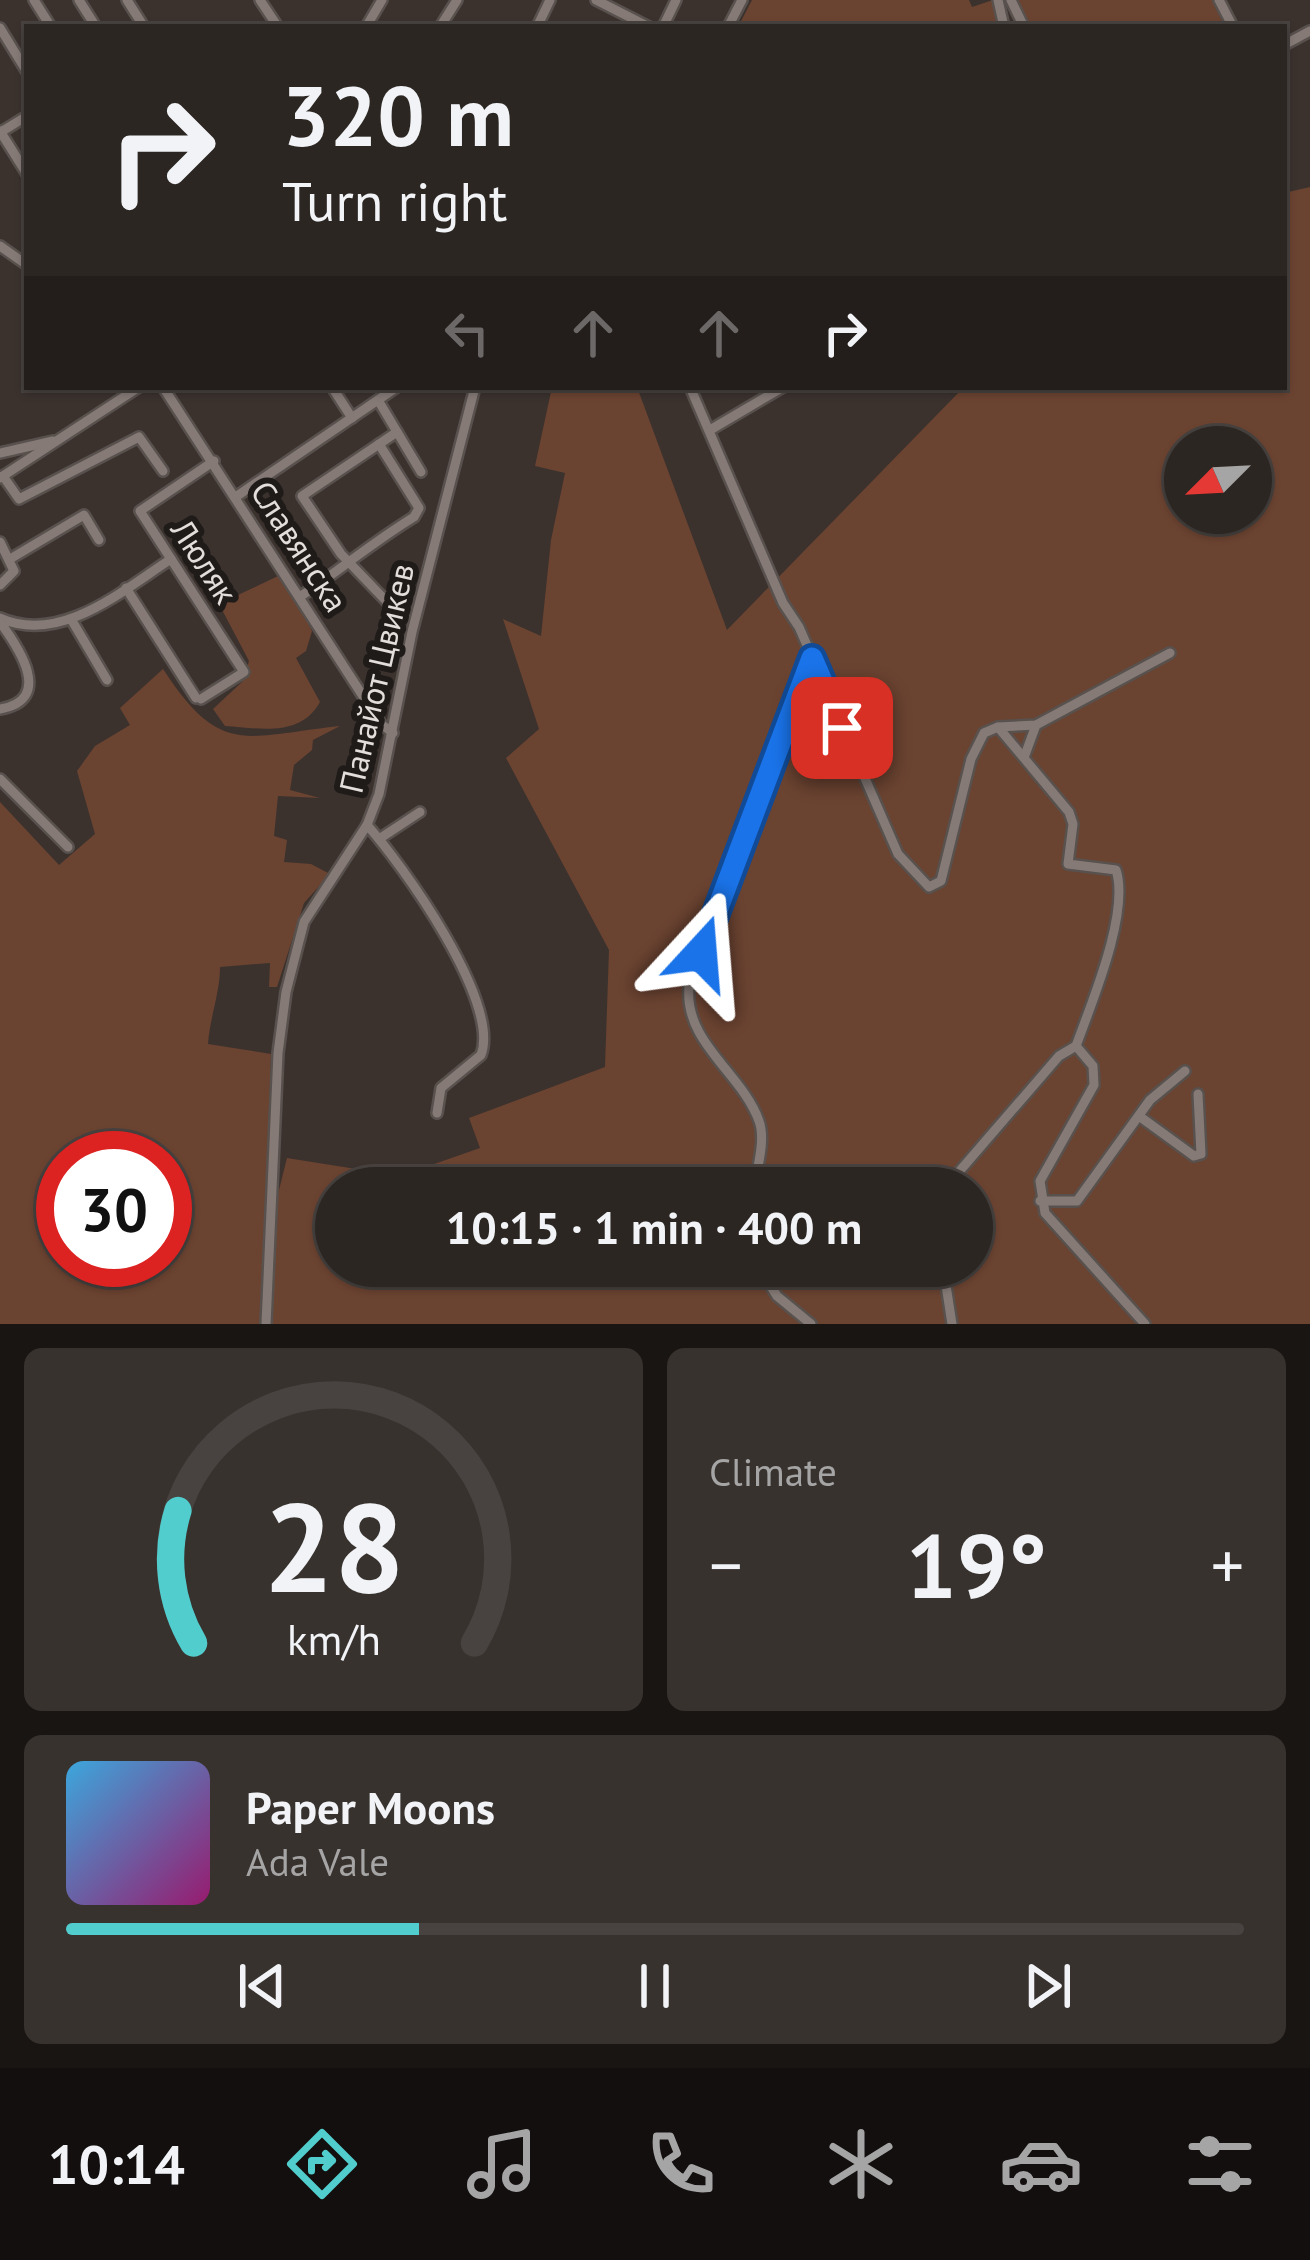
<!DOCTYPE html>
<meta charset="utf-8">
<style>
:root{--surface:#2c2622;--page:#38322f;--text:#f1f3f6;--muted:#a6a5a5;--line:#484340;--accent:#52cdcd}
body{margin:0;font-family:"PT Sans",sans-serif;background:var(--page);color:var(--text);height:100vh;display:flex;flex-direction:column;font-size:45px;white-space:nowrap}
*{box-sizing:border-box;margin:0}
p{font-size:39px;color:var(--muted)}
.icon{flex:none;width:66px;height:66px;fill:none;stroke:currentColor;stroke-width:2;stroke-linecap:round;stroke-linejoin:round}
.map{position:relative;height:1324px;overflow:hidden}
.details{display:flex;flex-direction:column;gap:24px;padding:24px;background:#181513;flex:1}
.details>*{flex:none}
.top-card{position:absolute;left:24px;top:24px;width:1263px;height:366px;border-radius:0px;box-shadow:0 3px 9px #0004,0 0 0 3px var(--line);background:#2c2622;color:var(--text);overflow:hidden}
.needle{width:78px;rotate:246deg}
.tools{position:absolute;left:1164px;top:426px;display:grid;gap:24px}
.tools a{display:grid;place-items:center;width:108px;height:108px;border-radius:50%;background:var(--surface);box-shadow:0 3px 9px #0004,0 0 0 3px var(--line);font-size:60px}
.speed{position:absolute;left:36px;top:1131px;display:flex;gap:24px;font-size:60px;font-weight:700;text-align:center}
.speed>*{display:grid;place-content:center;width:156px;height:156px;border-radius:50%;background:var(--surface);box-shadow:0 3px 9px #0004,0 0 0 3px var(--line);line-height:1}
.speed .limit{border:18px solid #d22;background:#fff;color:#111}
.pin{position:absolute;display:grid;place-items:center;width:102px;height:102px;color:#fff;margin:-51px;border-radius:24px;box-shadow:0 6px 18px #0006}
.me{position:absolute;width:132px;margin:-66px;rotate:19deg;stroke-linejoin:round;filter:drop-shadow(0 0 9px #0008)}
.turn{display:flex;align-items:center;gap:42px;height:252px;padding:0 60px;font-size:54px}
.turn .icon{width:156px;height:156px;stroke-width:2.5}
.turn b{display:block;font-size:84px;line-height:102px}
.lanes{display:flex;align-items:center;height:114px;padding:0 60px;background:#0003;justify-content:center;gap:60px;direction:ltr}
.lanes .off{opacity:.35}
.big{font-size:90px;font-weight:700;line-height:1.1}
.details .tile{flex:1;display:flex;flex-direction:column;justify-content:center;gap:18px;min-width:0;padding:0 42px;border-radius:18px;background:var(--page)}
.details .dial{align-items:center;gap:0}
.dial svg{height:312px;overflow:visible;fill:none;stroke:var(--line);stroke-width:7;stroke-linecap:round;text-anchor:middle}
.dial text{fill:var(--text);stroke:none}
.song{display:flex;align-items:center;gap:36px}
.cover{width:144px;height:144px;border-radius:18px;background:linear-gradient(135deg,hsl(200 70% 55%),hsl(320 70% 35%))}
.played{height:12px;border-radius:6px;background:linear-gradient(90deg,var(--accent) 30%,var(--line) 30%)}
.keys{display:flex;justify-content:space-around;direction:ltr}
.heat{display:flex;justify-content:space-between;align-items:center;font-size:66px;direction:ltr}
.details .tiles{flex:1;display:grid;gap:24px;grid-template-columns:1fr 1fr}
.tile:last-child{grid-column:span 2}
.trip{position:absolute;left:315px;top:1167px;width:678px;height:120px;border-radius:60px;background:var(--surface);box-shadow:0 3px 9px #0004,0 0 0 3px var(--line);font-weight:700;line-height:120px;text-align:center}
.dock{display:flex;height:192px;justify-content:space-around;align-items:center;background:#120f0e;color:var(--muted)}
.dock .icon{width:84px;height:84px}
.dock .active{color:var(--accent)}
.dock b{font-size:54px;color:var(--text)}
.map>svg:first-child{display:block}
.green{fill:#6b4331;fill-rule:evenodd}
.lines{fill:none;stroke-linecap:round;stroke-linejoin:round}
.minor-casing{stroke:#58514d;stroke-width:14}
.minor{stroke:#857a76;stroke-width:9}
.route-casing{stroke:#114b97;stroke-width:30}
.route{stroke:#1a73e8;stroke-width:21}
.labels{text-anchor:middle;dominant-baseline:central;stroke-width:12;stroke-linejoin:round;paint-order:stroke}
.street-label{font-size:33px;fill:#e3dedb;stroke:#1f1b19}
</style>
<div class="map">
<svg width="1310" height="1324" viewBox="0 0 1310 1324">
<rect width="100%" height="100%" fill="#3b322e"/>
<g class="green">
<path d="M 752,0 L 969,0 L 972,7 L 993,0 L 997,27 L 738,27 Z"/>
<path d="M 1009,0 L 1212,0 L 1225,27 L 1024,27 Z"/>
<path d="M 1310,187 L 1310,1324 L 0,1324 L 0,802 L 59,865 L 95,834 L 77,771 L 95,746 L 130,725 L 120,708 L 163,669 C 221,758 245,736 340,726 L 313,740 L 312,750 L 294,765 L 290,790 L 320,798 L 278,796 L 274,836 L 287,840 L 284,862 L 311,864 L 330,874 L 304,903 L 277,987 L 269,987 L 270,963 L 220,967 C 220,993 210,1017 208,1044 L 271,1054 L 264,1250 L 287,1158 L 400,1176 L 480,1148 L 469,1118 L 605,1067 L 609,950 L 506,758 L 539,729 L 503,619 L 541,636 L 551,540 L 565,473 L 535,466 L 552,387 L 637,387 L 727,630 L 964,387 L 1284,387 L 1284,193 ZM 1185,447 L 1251,447 L 1251,513 L 1185,513 ZM 63,1158 L 165,1158 L 165,1260 L 63,1260 ZM 336,1188 L 972,1188 L 972,1266 L 336,1266 Z"/>
<path d="M 278,576 L 285,579 L 312,631 L 306,651 L 296,658 L 320,702 C 300,738 259,728 225,726 L 213,709 L 243,681 L 249,661 L 219,604 Z"/>
</g>
<g class="lines">
<defs>
<g id="minor">
<path d="M 34,0 L 51,27"/>
<path d="M 79,0 L 96,27"/>
<path d="M 127,0 L 144,27"/>
<path d="M 260,0 L 278,27"/>
<path d="M 596,0 L 649,27"/>
<path d="M 998,0 L 1004,27"/>
<path d="M 1011,0 L 1024,27"/>
<path d="M 1219,0 L 1233,27"/>
<path d="M 366,27 L 382,0"/>
<path d="M 440,27 L 457,0"/>
<path d="M 537,27 L 550,0"/>
<path d="M 663,27 L 676,0"/>
<path d="M 728,27 L 742,0"/>
<path d="M 0,28 L 27,72"/>
<path d="M 1284,45 L 1310,31"/>
<path d="M 0,131 L 27,174"/>
<path d="M 1,132 L 27,116"/>
<path d="M 0,246 L 27,265"/>
<path d="M 163,387 L 381,724 L 393,733"/>
<path d="M 332,387 L 352,418"/>
<path d="M 690,387 L 783,603 L 799,627 L 898,854 L 929,887 L 941,881 L 971,759 L 984,733 L 998,727 L 1069,812 L 1073,824 L 1068,864 L 1116,870 C 1130,913 1091,1004 1076,1046 L 1093,1066 L 1094,1085 L 1040,1181 L 1045,1213 L 1145,1324"/>
<path d="M 378,400 L 421,472"/>
<path d="M 710,430 L 783,387"/>
<path d="M 0,453 L 53,441"/>
<path d="M 3,476 L 19,499 L 139,437 L 163,471"/>
<path d="M 0,478 L 139,387"/>
<path d="M 237,496 L 397,387"/>
<path d="M 0,542 L 14,571 L 0,585"/>
<path d="M 10,559 L 84,515 L 99,540"/>
<path d="M 126,588 L 196,698"/>
<path d="M 301,596 C 340,570 373,542 414,517 L 419,508 L 379,444"/>
<path d="M 391,606 L 341,554 L 302,496 L 397,432"/>
<path d="M 0,618 C 61,645 123,590 171,559"/>
<path d="M 71,619 L 107,680"/>
<path d="M 0,622 C 19,648 54,700 0,709"/>
<path d="M 201,699 L 244,672 L 140,511 L 214,461"/>
<path d="M 998,727 L 1036,725 L 1170,653"/>
<path d="M 1025,755 L 1036,725"/>
<path d="M 0,779 L 68,847"/>
<path d="M 367,825 C 402,864 501,1002 481,1055 L 441,1088 L 437,1113"/>
<path d="M 379,839 L 420,812"/>
<path d="M 1139,1116 L 1194,1156 L 1201,1154 L 1198,1094"/>
<path d="M 754,1188 C 757,1168 766,1140 759,1121 C 742,1073 684,1043 689,987 L 812,658"/>
<path d="M 945,1188 L 1059,1056 L 1076,1046"/>
<path d="M 1040,1201 L 1077,1201 L 1150,1100 L 1185,1071"/>
<path d="M 758,1266 L 777,1296 L 811,1324"/>
<path d="M 943,1266 L 952,1324"/>
<path d="M 917,1275 L 944,1271"/>
<path d="M 266,1324 L 278,1053 L 286,992 L 304,922 L 367,825 L 379,794 L 412,632 L 475,387"/>
</g>
</defs>
<use href="#minor" class="minor-casing"/>
<use href="#minor" class="minor"/>
</g>
<g class="lines">
<defs>
<path id="route" d="M 701,953 L 812,658 L 842,728"/>
</defs>
<use href="#route" class="route-casing"/>
<use href="#route" class="route"/>
</g>
<g class="labels">
<g class="street-label">
<text transform="translate(300 546) rotate(57)">Славянска</text>
<text transform="translate(205 561) rotate(57)">Люляк</text>
<text transform="translate(376 678) rotate(-77)">Панайот Цвикев</text>
</g>
</g>
</svg>
<div class="tools">
<a><svg class="needle" viewBox="-14 -14 28 28"><path d="M0-13l5 13h-10z" fill="#e53935"/><path d="M0 13l5-13h-10z" fill="#a6a5a5"/></svg></a>
</div>
<div class="speed"><div class="limit">30</div></div>
<div class="pin" style="left:842px;top:728px;background:#d93025"><svg class="icon" aria-label="arrive" viewBox="0 0 24 24"><path d="M6 21V4h12l-3 4 3 4H6"/></svg></div>
<svg class="me" style="left:701px;top:953px" viewBox="-20 -20 40 40"><path d="M0-17L14 15 0 8-14 15z" fill="#1a73e8" stroke="#fff" stroke-width="4"/></svg>
<div class="trip">10:15 · 1 min · 400 m</div>
<div class="top-card">
<div class="turn"><svg class="icon" aria-label="right" viewBox="0 0 24 24"><path d="M7 20v-9h11M14 6l5 5-5 5"/></svg><div><b>320 m</b>Turn right</div></div>
<div class="lanes"><svg class="icon off" aria-label="left" viewBox="0 0 24 24"><path d="M17 20v-9H6M10 6l-5 5 5 5"/></svg><svg class="icon off" aria-label="ahead" viewBox="0 0 24 24"><path d="M12 20V5M6 11l6-6 6 6"/></svg><svg class="icon off" aria-label="ahead" viewBox="0 0 24 24"><path d="M12 20V5M6 11l6-6 6 6"/></svg><svg class="icon" aria-label="right" viewBox="0 0 24 24"><path d="M7 20v-9h11M14 6l5 5-5 5"/></svg></div>
</div>
</div>
<section class="details">
<div class="tiles">
<div class="tile dial"><svg viewBox="0 0 100 80">
<path d="M14 69A42 42 0 1 1 86 69"/>
<path d="M14 69A42 42 0 0 1 10 35" stroke="#52cdcd"/>
<text x="50" y="56" font-size="32" font-weight="700">28</text>
<text x="50" y="72" font-size="11">km/h</text>
</svg></div>
<div class="tile"><p>Climate</p>
<div class="heat"><a>−</a><b class="big">19°</b><a>+</a></div>
</div>
<div class="tile">
<div class="song"><i class="cover"></i><div><b>Paper Moons</b><p>Ada Vale</p></div></div>
<div class="played"></div>
<div class="keys"><svg class="icon" aria-label="previous" viewBox="0 0 24 24"><path d="M18 5L8 12l10 7zM5 5v14"/></svg><svg class="icon" aria-label="pause" viewBox="0 0 24 24"><path d="M8 5v14M16 5v14"/></svg><svg class="icon" aria-label="next" viewBox="0 0 24 24"><path d="M6 5l10 7-10 7zM19 5v14"/></svg></div>
</div>
</div>
</section>
<nav class="dock">
<b>10:14</b>
<svg class="icon active" aria-label="directions" viewBox="0 0 24 24"><path d="M12 3l9 9-9 9-9-9zM9 14v-3h6M13 9l2 2-2 2"/></svg>
<svg class="icon" aria-label="music" viewBox="0 0 24 24"><path d="M9 18V5l10-2v13"/><circle cx="6" cy="18" r="3"/><circle cx="16" cy="16" r="3"/></svg>
<svg class="icon" aria-label="phone" viewBox="0 0 24 24"><path d="M5 4h4l2 5-3 2q2 4 5 5l2-3 5 2v4C11 20 4 13 5 4z"/></svg>
<svg class="icon" aria-label="climate" viewBox="0 0 24 24"><path d="M12 3v18M4 7l16 10M4 17L20 7"/></svg>
<svg class="icon" aria-label="car" viewBox="0 0 24 24"><path d="M5 17H2v-5l4-1 3-4h7l3 4 3 1v5h-3M9 17h6M6 11h13"/><circle cx="7" cy="17" r="2"/><circle cx="17" cy="17" r="2"/></svg>
<svg class="icon" aria-label="filters" viewBox="0 0 24 24"><path d="M4 7h16M4 17h16"/><circle cx="9" cy="7" r="2"/><circle cx="15" cy="17" r="2"/></svg>
</nav>
